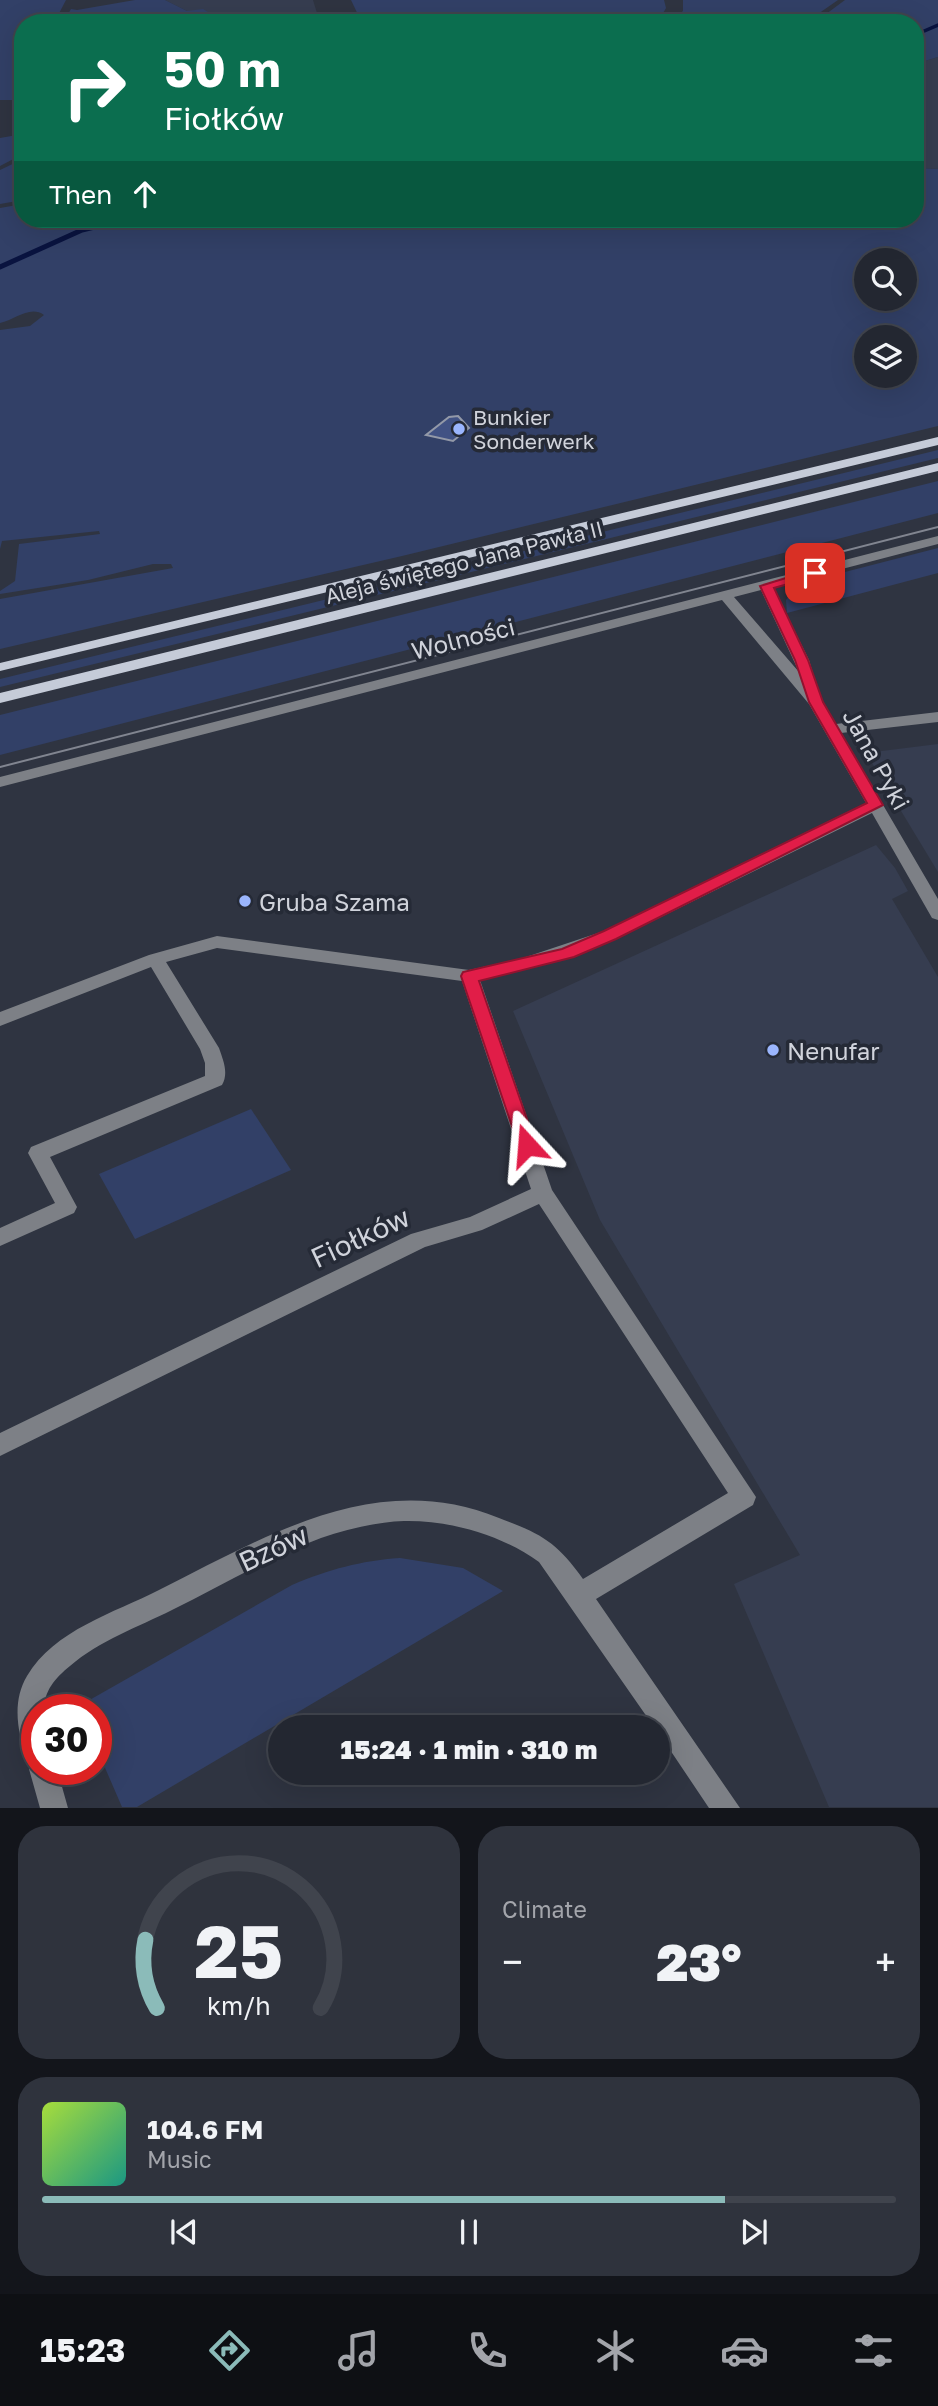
<!DOCTYPE html>
<meta charset="utf-8">
<style>
:root{--surface:#232731;--page:#2f333d;--text:#f1f3f6;--muted:#a3a5ab;--line:#40444d;--accent:#8bbbb9}
body{margin:0;font-family:"Golos Text",sans-serif;background:var(--page);color:var(--text);height:100vh;display:flex;flex-direction:column;font-size:26px;white-space:nowrap}
*{box-sizing:border-box;margin:0}
p{font-size:23px;color:var(--muted)}
.icon{flex:none;width:38px;height:38px;fill:none;stroke:currentColor;stroke-width:2;stroke-linecap:round;stroke-linejoin:round}
.map{position:relative;height:1808px;overflow:hidden}
.sheet{display:flex;flex-direction:column;gap:18px;padding:18px;background:#13151b;flex:1}
.sheet>*{flex:none}
.banner{position:absolute;left:14px;top:14px;width:910px;height:214px;border-radius:28px;box-shadow:0 7px 28px #0002,0 0 0 2px var(--line);background:#0b6e4f;color:#fff;overflow:hidden}
.controls{position:absolute;left:854px;top:248px;display:grid;gap:14px}
.controls a{display:grid;place-items:center;width:63px;height:63px;border-radius:50%;background:var(--surface);box-shadow:0 7px 28px #0002,0 0 0 2px var(--line);font-size:35px}
.speed{position:absolute;left:21px;top:1694px;display:flex;gap:14px;font-size:35px;font-weight:700;text-align:center}
.speed>*{display:grid;place-content:center;width:91px;height:91px;border-radius:50%;background:var(--surface);box-shadow:0 7px 28px #0002,0 0 0 2px var(--line);line-height:1}
.speed .limit{border:10px solid #d22;background:#fff;color:#111}
.pin{position:absolute;display:grid;place-items:center;width:60px;height:60px;color:#fff;margin:-30px;border-radius:14px;box-shadow:0 4px 10px #0006}
.me{position:absolute;width:77px;margin:-38px;rotate:341deg;stroke-linejoin:round;filter:drop-shadow(0 0 5px #0008)}
.turn{display:flex;align-items:center;gap:24px;height:147px;padding:0 35px;font-size:32px}
.turn .icon{width:91px;height:91px;stroke-width:2.5}
.turn b{display:block;font-size:49px;line-height:60px}
.then{display:flex;align-items:center;height:66px;padding:0 35px;background:#0003;gap:14px;font-size:26px}
.big{font-size:52px;font-weight:800;line-height:1.1}
.sheet .widget{flex:1;display:flex;flex-direction:column;justify-content:center;gap:10px;min-width:0;padding:0 24px;border-radius:28px;background:var(--page)}
.sheet .dial{align-items:center;gap:0}
.dial svg{height:182px;overflow:visible;fill:none;stroke:var(--line);stroke-width:7;stroke-linecap:round;text-anchor:middle}
.dial text{fill:var(--text);stroke:none}
.song{display:flex;align-items:center;gap:21px}
.cover{width:84px;height:84px;border-radius:10px;background:linear-gradient(135deg,hsl(80 70% 55%),hsl(170 70% 35%))}
.played{height:7px;border-radius:4px;background:linear-gradient(90deg,var(--accent) 80%,var(--line) 80%)}
.keys{display:flex;justify-content:space-around;direction:ltr}
.heat{display:flex;justify-content:space-between;align-items:center;font-size:38px;direction:ltr}
.sheet .tiles{flex:1;display:grid;gap:18px;grid-template-columns:1fr 1fr}
.widget:last-child{grid-column:span 2}
.trip{position:absolute;left:268px;top:1715px;width:402px;height:70px;border-radius:35px;background:var(--surface);box-shadow:0 7px 28px #0002,0 0 0 2px var(--line);font-weight:800;line-height:70px;text-align:center}
.menu{display:flex;height:112px;justify-content:space-around;align-items:center;background:#0e1014;color:var(--muted)}
.menu .icon{width:49px;height:49px}
.menu .current{color:var(--accent)}
.menu b{font-size:32px;color:var(--text)}
.map>svg:first-child{display:block}
.built{fill:#363d50}
.green{fill:#324067;fill-rule:evenodd}
.lines{fill:none;stroke-linecap:round;stroke-linejoin:round}
.stream-far1{stroke:#09133f;stroke-width:3.5}
.stream{stroke:#09133f;stroke-width:5}
.building{fill:#415284;stroke:#9399a8;stroke-width:2}
.minor{fill:#7d8086;fill-rule:evenodd}
.major{fill:#c5cbd8;fill-rule:evenodd}
.tram{stroke:#818590;stroke-width:2}
.route{fill:#e11d48;stroke:#92132f;stroke-width:2}
.poi-dot{fill:#9ab5fd;stroke:#252a36;stroke-width:2.5}
.labels{text-anchor:middle;dominant-baseline:central;stroke-width:7;stroke-linejoin:round;paint-order:stroke}
.far-poi-label{font-size:21px;fill:#d0d3db;stroke:#252a36;text-anchor:start}
.far-street-label{font-size:21px;fill:#d0d3db;stroke:#252a36}
.street-label{font-size:24px;fill:#d0d3db;stroke:#252a36}
.poi-label{font-size:24px;fill:#d0d3db;stroke:#252a36;text-anchor:start}
.near-street-label{font-size:28px;fill:#d0d3db;stroke:#252a36}
</style>
<div class="map">
<svg width="938" height="1808" viewBox="0 0 938 1808">
<rect width="100%" height="100%" fill="#2f3441"/>
<g class="built">
<path d="M 165,0 L 313,0 L 320,23 L 225,23 L 187,11 Z"/>
<path d="M 938,57 L 938,169 L 915,168 L 915,64 Z"/>
<path d="M 938,744 L 938,872 L 866,753 Z"/>
<path d="M 876,845 L 895,868 L 908,891 L 892,899 L 938,977 L 938,1807 L 829,1807 L 734,1584 L 800,1555 L 600,1220 L 513,1011 Z"/>
</g>
<g class="green">
<path d="M 0,0 L 66,0 L 54,23 L 23,23 L 23,79 L 15,82 L 14,88 L 20,96 L 12,100 L 0,100 Z"/>
<path d="M 135,0 L 165,0 L 187,11 L 203,9 L 226,23 L 63,23 L 71,9 L 77,10 Z"/>
<path d="M 351,0 L 664,0 L 666,8 L 662,15 L 644,23 L 362,23 Z"/>
<path d="M 683,0 L 838,0 L 805,23 L 668,23 L 683,11 Z"/>
<path d="M 845,0 L 938,0 L 938,57 L 915,64 L 915,23 L 814,23 Z"/>
<path d="M 23,134 L 23,154 L 0,166 L 0,138 Z"/>
<path d="M 23,159 L 23,200 L 0,204 L 0,170 Z"/>
<path d="M 915,168 L 938,169 L 938,426 L 402,556 L 0,649 L 0,599 L 173,568 L 171,564 L 153,564 L 88,580 L 0,594 L 0,591 L 15,581 L 19,544 L 100,534 L 99,531 L 2,541 L 0,549 L 0,330 L 30,326 L 44,315 C 30,305 15,320 0,323 L 0,208 L 23,204 L 23,219 L 915,219 ZM 866,261 L 905,261 L 905,299 L 866,299 ZM 866,338 L 905,338 L 905,376 L 866,376 Z"/>
<path d="M 938,450 L 938,458 L 0,687 L 0,679 Z"/>
<path d="M 938,481 L 938,513 L 0,755 L 0,715 Z"/>
<path d="M 938,548 L 938,573 L 787,613 L 786,600 L 796,588 L 810,581 Z"/>
<path d="M 251,1109 L 291,1170 L 135,1239 L 99,1174 Z"/>
<path d="M 400,1558 L 463,1568 L 503,1591 L 137,1807 L 122,1807 L 96,1747 L 96,1710 L 81,1710 L 79,1706 L 292,1585 C 330,1569 360,1561 400,1558 Z"/>
</g>
<g class="lines">
<path class="stream-far1" d="M 915,35 L 938,25"/>
<path class="stream" d="M 0,267 L 82,230 L 128,219"/>
</g>
<path class="building" d="M 458,416 L 469,428 L 453,441 L 426,435 L 449,417 Z"/>
<g class="lines">
<path class="minor" d="M 938,536 L 938,544 L 773,587 L 809,660 L 820,697 L 836,724 L 938,712 L 938,722 L 841,733 L 938,899 L 938,920 L 932,918 L 872,813 L 616,939 L 547,964 L 480,980 L 552,1190 L 756,1497 L 753,1505 L 596,1599 L 740,1808 L 709,1808 L 658,1732 L 658,1727 L 654,1727 L 539,1562 C 502,1535 449,1520 404,1521 C 376,1522 347,1529 321,1538 C 269,1557 221,1586 172,1610 C 138,1627 99,1641 70,1666 C 55,1678 44,1691 44,1710 L 37,1710 L 37,1769 L 57,1769 L 68,1808 L 40,1808 L 29,1769 L 33,1760 L 27,1758 C 17,1732 12,1701 27,1676 C 54,1630 114,1613 159,1590 C 267,1536 376,1468 499,1518 C 541,1534 556,1541 583,1579 L 728,1493 L 539,1204 L 482,1230 L 425,1247 L 0,1456 L 0,1433 L 411,1234 L 470,1217 L 531,1189 L 462,981 L 217,948 L 166,962 L 219,1048 C 223,1060 229,1073 222,1085 L 50,1157 L 77,1207 L 74,1213 L 0,1246 L 0,1228 L 55,1203 L 28,1153 L 31,1147 L 205,1076 L 205,1063 L 200,1049 L 151,967 L 0,1026 L 0,1012 L 149,955 L 217,936 L 469,970 L 523,958 L 604,931 L 866,803 L 809,704 L 722,600 L 0,787 L 0,777 ZM 761,590 L 799,672 L 734,597 Z"/>
<g class="major">
<path d="M 938,437 L 938,445 L 0,671 L 0,663 Z"/>
<path d="M 938,463 L 938,471 L 0,703 L 0,693 Z"/>
</g>
<path class="tram" d="M 0,767 L 938,527"/>
</g>
<path class="route" d="M 815,569 L 822,573 L 820,575 L 774,588 L 808,660 L 823,702 L 883,805 L 616,939 L 574,957 L 479,981 L 536,1145 L 533,1150 L 520,1150 L 461,976 L 463,972 L 562,949 L 604,931 L 867,803 L 809,702 L 795,660 L 760,586 Z"/>
<g class="poi-dot">
<circle cx="459" cy="429" r="7"/>
<circle cx="245" cy="901" r="7"/>
<circle cx="773" cy="1050" r="7"/>
</g>
<g class="labels">
<g class="far-poi-label">
<text x="473" y="417">Bunkier<tspan x="473" dy="24">Sonderwerk</tspan></text>
</g>
<g class="far-street-label">
<text transform="translate(464 562) rotate(-14)">Aleja świętego Jana Pawła II</text>
</g>
<g class="street-label">
<text transform="translate(463 638) rotate(-14)">Wolności</text>
<text transform="translate(877 759) rotate(61)">Jana Pyki</text>
</g>
<g class="poi-label">
<text x="259" y="901">Gruba Szama</text>
<text x="787" y="1050">Nenufar</text>
</g>
<g class="near-street-label">
<text transform="translate(360 1237) rotate(-25)">Fiołków</text>
<text transform="translate(273 1548) rotate(-25)">Bzów</text>
</g>
</g>
</svg>
<div class="controls">
<a><svg class="icon" aria-label="search" viewBox="0 0 24 24"><circle cx="10" cy="10" r="6"/><path d="M15 15l6 6"/></svg></a>
<a><svg class="icon" aria-label="layers" viewBox="0 0 24 24"><path d="M12 4l9 5-9 5-9-5zM3 14l9 5 9-5"/></svg></a>
</div>
<div class="speed"><div class="limit">30</div></div>
<div class="pin" style="left:815px;top:573px;background:#d93025"><svg class="icon" aria-label="arrive" viewBox="0 0 24 24"><path d="M6 21V4h12l-3 4 3 4H6"/></svg></div>
<svg class="me" style="left:527px;top:1145px" viewBox="-20 -20 40 40"><path d="M0-17L14 15 0 8-14 15z" fill="#e11d48" stroke="#fff" stroke-width="4"/></svg>
<div class="trip">15:24 · 1 min · 310 m</div>
<div class="banner">
<div class="turn"><svg class="icon" aria-label="right" viewBox="0 0 24 24"><path d="M7 20v-9h11M14 6l5 5-5 5"/></svg><div><b>50 m</b>Fiołków</div></div>
<div class="then">Then<svg class="icon" aria-label="ahead" viewBox="0 0 24 24"><path d="M12 20V5M6 11l6-6 6 6"/></svg></div>
</div>
</div>
<section class="sheet">
<div class="tiles">
<div class="widget dial"><svg viewBox="0 0 100 80">
<path d="M14 69A42 42 0 1 1 86 69"/>
<path d="M14 69A42 42 0 0 1 9 39" stroke="#8bbbb9"/>
<text x="50" y="56" font-size="32" font-weight="700">25</text>
<text x="50" y="72" font-size="11">km/h</text>
</svg></div>
<div class="widget"><p>Climate</p>
<div class="heat"><a>−</a><b class="big">23°</b><a>+</a></div>
</div>
<div class="widget">
<div class="song"><i class="cover"></i><div><b>104.6 FM</b><p>Music</p></div></div>
<div class="played"></div>
<div class="keys"><svg class="icon" aria-label="previous" viewBox="0 0 24 24"><path d="M18 5L8 12l10 7zM5 5v14"/></svg><svg class="icon" aria-label="pause" viewBox="0 0 24 24"><path d="M8 5v14M16 5v14"/></svg><svg class="icon" aria-label="next" viewBox="0 0 24 24"><path d="M6 5l10 7-10 7zM19 5v14"/></svg></div>
</div>
</div>
</section>
<nav class="menu">
<b>15:23</b>
<svg class="icon current" aria-label="directions" viewBox="0 0 24 24"><path d="M12 3l9 9-9 9-9-9zM9 14v-3h6M13 9l2 2-2 2"/></svg>
<svg class="icon" aria-label="music" viewBox="0 0 24 24"><path d="M9 18V5l10-2v13"/><circle cx="6" cy="18" r="3"/><circle cx="16" cy="16" r="3"/></svg>
<svg class="icon" aria-label="phone" viewBox="0 0 24 24"><path d="M5 4h4l2 5-3 2q2 4 5 5l2-3 5 2v4C11 20 4 13 5 4z"/></svg>
<svg class="icon" aria-label="climate" viewBox="0 0 24 24"><path d="M12 3v18M4 7l16 10M4 17L20 7"/></svg>
<svg class="icon" aria-label="car" viewBox="0 0 24 24"><path d="M5 17H2v-5l4-1 3-4h7l3 4 3 1v5h-3M9 17h6M6 11h13"/><circle cx="7" cy="17" r="2"/><circle cx="17" cy="17" r="2"/></svg>
<svg class="icon" aria-label="filters" viewBox="0 0 24 24"><path d="M4 7h16M4 17h16"/><circle cx="9" cy="7" r="2"/><circle cx="15" cy="17" r="2"/></svg>
</nav>
